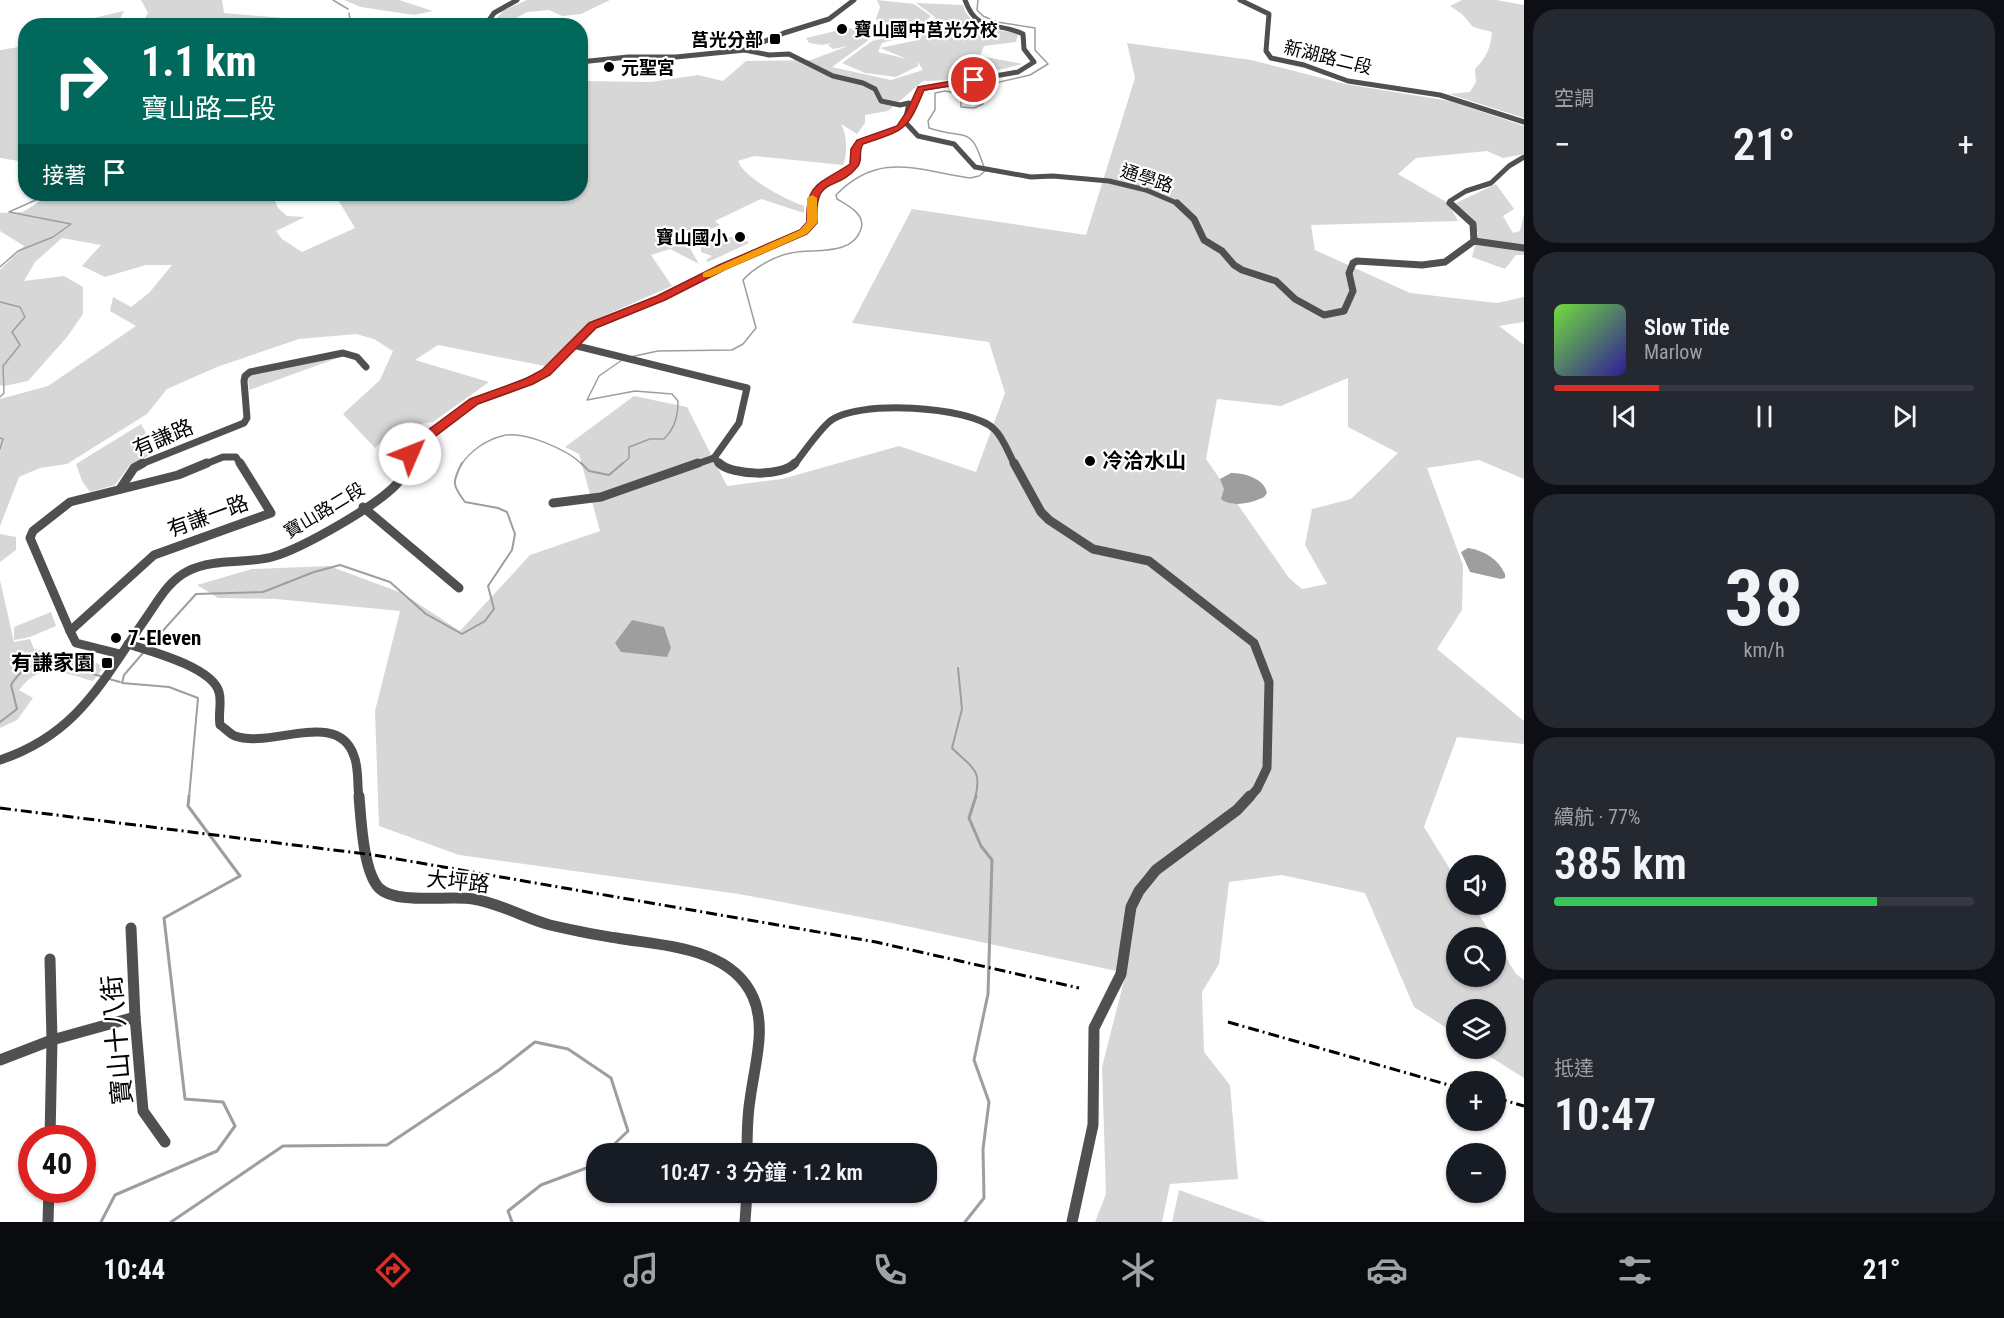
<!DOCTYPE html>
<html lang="zh-TW">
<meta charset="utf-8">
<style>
:root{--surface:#171b24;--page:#242831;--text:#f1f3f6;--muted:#9ea1a6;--line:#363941;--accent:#d93025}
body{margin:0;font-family:"Roboto Condensed","Noto Sans TC",sans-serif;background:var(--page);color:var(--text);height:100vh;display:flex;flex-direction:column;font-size:22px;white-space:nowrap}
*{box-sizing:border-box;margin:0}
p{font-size:20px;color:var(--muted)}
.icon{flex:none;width:33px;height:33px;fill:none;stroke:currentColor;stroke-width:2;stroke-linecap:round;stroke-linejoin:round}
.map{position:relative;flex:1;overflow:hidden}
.sheet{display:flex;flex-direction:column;gap:9px;padding:9px;background:#0d0f14;width:480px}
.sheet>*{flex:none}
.hud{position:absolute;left:18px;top:18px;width:570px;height:183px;border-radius:24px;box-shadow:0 2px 4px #0004;background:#00695c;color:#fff;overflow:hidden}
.buttons{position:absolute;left:1446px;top:855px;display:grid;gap:12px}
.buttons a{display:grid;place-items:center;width:60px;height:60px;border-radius:50%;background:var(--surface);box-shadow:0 2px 4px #0004;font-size:30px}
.speed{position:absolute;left:18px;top:1125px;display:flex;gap:12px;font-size:30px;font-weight:700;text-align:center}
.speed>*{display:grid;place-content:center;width:78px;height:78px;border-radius:50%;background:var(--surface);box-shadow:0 2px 4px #0004;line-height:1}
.speed .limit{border:9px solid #d22;background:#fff;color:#111}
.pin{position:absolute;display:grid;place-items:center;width:51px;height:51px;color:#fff;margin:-26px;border:3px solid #fff;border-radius:50%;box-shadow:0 2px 6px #0007}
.me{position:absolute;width:66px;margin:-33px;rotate:46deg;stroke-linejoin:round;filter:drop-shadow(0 0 4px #0008)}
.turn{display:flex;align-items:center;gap:21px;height:126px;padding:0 24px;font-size:27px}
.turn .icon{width:78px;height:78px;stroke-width:2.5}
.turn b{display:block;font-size:42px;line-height:51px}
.then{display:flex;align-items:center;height:57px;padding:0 24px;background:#0003;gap:12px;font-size:22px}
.big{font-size:45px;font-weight:600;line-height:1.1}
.sheet .card{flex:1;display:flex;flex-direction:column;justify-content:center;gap:9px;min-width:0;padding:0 21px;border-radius:24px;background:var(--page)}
.sheet .dial{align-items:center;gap:0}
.dial b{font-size:78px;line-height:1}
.song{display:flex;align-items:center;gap:18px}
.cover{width:72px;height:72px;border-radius:9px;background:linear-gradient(135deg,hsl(100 70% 55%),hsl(250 70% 35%))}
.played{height:6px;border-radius:3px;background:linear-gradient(90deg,var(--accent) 25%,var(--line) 25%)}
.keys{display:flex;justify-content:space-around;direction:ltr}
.heat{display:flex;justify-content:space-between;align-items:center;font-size:33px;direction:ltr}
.charge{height:9px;border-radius:4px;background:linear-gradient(90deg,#34c759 77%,var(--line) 0)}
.trip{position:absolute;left:586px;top:1143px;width:351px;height:60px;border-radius:24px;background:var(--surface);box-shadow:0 2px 4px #0004;font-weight:600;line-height:60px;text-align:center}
.menu{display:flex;height:96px;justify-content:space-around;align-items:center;background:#090b0e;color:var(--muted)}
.menu .icon{width:42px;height:42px}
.menu .on{color:var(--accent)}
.menu b{font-size:27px;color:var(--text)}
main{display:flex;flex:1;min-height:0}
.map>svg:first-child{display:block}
.green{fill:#d7d7d7;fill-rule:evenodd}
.water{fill:#9e9e9e}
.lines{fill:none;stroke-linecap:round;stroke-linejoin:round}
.stream-far2{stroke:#9e9e9e;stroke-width:1.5}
.stream-far1{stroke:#9e9e9e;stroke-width:2}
.stream{stroke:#9e9e9e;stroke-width:3}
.minor-far3{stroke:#505050;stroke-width:5}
.minor-far2{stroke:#505050;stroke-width:7}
.minor-far1{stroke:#505050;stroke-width:9}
.minor{stroke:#505050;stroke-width:11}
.rail{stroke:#000;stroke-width:3;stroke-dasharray:11 4 2 4;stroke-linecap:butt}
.route{fill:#d93025;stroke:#8d1f18;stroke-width:1.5}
.slow{fill:#f59e0b}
.poi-dot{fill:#000;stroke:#fff;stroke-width:2}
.labels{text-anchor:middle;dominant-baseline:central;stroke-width:4.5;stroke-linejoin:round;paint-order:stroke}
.far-poi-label{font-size:18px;font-weight:bold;fill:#000;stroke:#fff;text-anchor:start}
.far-street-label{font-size:18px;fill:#000;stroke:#fff}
.street-label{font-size:21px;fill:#000;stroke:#fff}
.poi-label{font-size:21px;font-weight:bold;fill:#000;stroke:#fff;text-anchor:start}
.near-street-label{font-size:26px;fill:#000;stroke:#fff}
</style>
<main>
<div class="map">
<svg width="1524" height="1222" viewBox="0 0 1524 1222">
<rect width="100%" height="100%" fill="#fff"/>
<g class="green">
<path d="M 141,0 L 222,0 L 224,13 L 342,23 L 450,20 L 452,25 L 141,25 L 148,13 Z"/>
<path d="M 344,0 L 399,0 L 433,11 L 414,15 L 361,7 Z"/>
<path d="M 527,0 L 610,0 L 581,14 L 562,16 L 549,10 L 527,12 L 507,23 L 497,18 L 504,10 Z"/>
<path d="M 877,0 L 914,4 L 931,16 L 923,24 L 925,32 L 882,43 L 878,52 L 907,59 L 880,48 L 918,40 L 936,23 L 935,17 L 916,3 L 963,5 C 969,28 994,29 1016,33 L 1018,35 L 1016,42 L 984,46 L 980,56 L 1023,64 L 956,80 L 923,81 L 888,111 L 865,115 L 865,123 L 857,134 L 841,124 C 847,135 848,153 843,165 L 754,156 L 738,161 C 744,178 786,200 804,206 L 804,213 L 761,199 L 715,221 L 720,225 L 703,232 L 700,230 L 687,243 L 699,264 L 670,249 L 651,255 L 672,286 L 599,318 L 545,366 L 438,345 L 415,360 L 489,382 L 433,422 L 394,428 L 375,448 L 343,414 L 380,380 L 393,351 L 374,339 L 356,334 L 299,339 L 217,367 L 167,389 L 147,414 L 67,464 L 40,468 L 19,477 L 0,526 L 0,399 L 48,386 L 136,326 L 110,311 L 113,297 L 131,307 L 149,293 L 172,265 L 146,265 L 105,277 L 82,266 L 101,245 L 62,238 L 35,262 L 24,281 L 64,276 L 83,287 L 83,314 L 67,337 L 28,381 L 4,386 L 0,385 L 0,270 L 24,246 L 0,231 L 0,213 L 23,212 L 51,194 L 272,194 L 278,208 L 287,216 L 305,217 L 276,231 L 282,239 L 302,252 L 355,228 L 337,198 L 330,194 L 580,194 L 581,81 L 651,82 L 698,75 L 723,81 L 746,61 L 811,60 L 848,46 L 833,49 L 828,45 L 832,43 L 822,45 L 809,43 L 806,38 L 849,28 L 861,33 L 857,38 L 860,37 L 879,23 L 876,19 L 880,7 ZM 884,29 L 891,37 L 872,41 L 842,63 L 865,73 L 896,77 L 918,66 L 918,62 L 923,70 L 891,80 L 832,67 Z"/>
<path d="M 1462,0 L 1496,0 L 1524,5 L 1524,118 L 1449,94 L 1470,92 L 1476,82 L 1475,69 C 1486,58 1491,47 1492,32 L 1473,27 L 1462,14 L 1450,6 Z"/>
<path d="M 124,11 L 117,25 L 63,25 Z"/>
<path d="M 1127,43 L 1251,60 L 1345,84 L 1450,101 L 1524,126 L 1524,154 L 1503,158 L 1487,151 L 1416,158 L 1398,174 L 1448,203 L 1458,221 L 1311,225 L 1315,250 L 1410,293 L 1497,303 L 1524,297 L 1524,322 L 1499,326 L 1524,345 L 1524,479 L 1479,460 L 1427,468 L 1463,565 L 1462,610 L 1437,649 L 1524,721 L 1524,744 L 1457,737 L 1424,827 L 1456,879 L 1456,904 L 1473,905 L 1493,937 L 1456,938 L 1456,976 L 1496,976 L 1496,941 L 1516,974 L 1524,980 L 1524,1078 L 1478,1049 L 1496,1048 L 1496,1010 L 1456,1010 L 1456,1034 L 1414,1007 L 1365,893 L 1282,875 L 1229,882 L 1219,964 L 1202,992 L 1204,1052 L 1230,1085 L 1238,1179 L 1170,1184 L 1162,1222 L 1095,1222 L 1106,1194 L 1102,1067 L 1126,973 L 892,923 L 739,894 L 459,855 L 379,826 L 375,711 L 400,611 L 276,599 L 218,598 L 197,585 L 252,569 L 329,566 L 402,593 L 460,631 L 530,555 L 600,531 L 579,454 L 565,447 L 634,396 L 687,407 L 727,486 L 782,479 L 899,446 L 976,472 L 1005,393 L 989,342 L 852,323 L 912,209 L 1086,235 L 1135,78 ZM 1348,378 L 1348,427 L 1398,453 L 1351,499 L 1312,509 L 1305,545 L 1327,584 L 1302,589 L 1289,578 L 1206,459 L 1217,399 L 1281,406 Z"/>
<path d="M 25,46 L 26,46 L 25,162 L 0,158 L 0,50 Z"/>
<path d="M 1496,184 L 1514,209 L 1503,216 L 1513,233 L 1520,231 L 1524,214 L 1524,255 L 1516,255 L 1505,269 L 1472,257 L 1478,233 L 1456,203 Z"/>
<path d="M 741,231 L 749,238 L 740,239 L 741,242 L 746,240 L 749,243 L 708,262 L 706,260 L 712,256 L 701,252 L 701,246 L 721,236 L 737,238 L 734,234 Z"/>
<path d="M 346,355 L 249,390 L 248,376 L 251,374 Z"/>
<path d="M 141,424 L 146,433 L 141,437 L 150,455 L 129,466 L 115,485 L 90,492 L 82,481 L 76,464 Z"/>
<path d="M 0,534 L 16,537 L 16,550 L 0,562 Z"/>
<path d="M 0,580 L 14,642 L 30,639 L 34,649 L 91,660 L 104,667 L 93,681 C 62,673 42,660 19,690 L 33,698 L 17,720 L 0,728 Z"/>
<path d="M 51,612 L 56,626 L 30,637 L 14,640 L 14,627 Z"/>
<path d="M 1179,1190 L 1267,1222 L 1172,1222 Z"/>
</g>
<g class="water">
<path d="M 1231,473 C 1244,473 1264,478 1267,493 L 1264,497 C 1253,503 1231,508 1221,499 L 1224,489 L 1220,479 Z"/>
<path d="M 1468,548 C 1485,551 1498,559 1505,574 L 1505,578 L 1501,579 L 1470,572 L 1461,552 Z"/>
<path d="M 632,620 L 664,627 L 671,648 L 667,657 L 621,652 L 615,643 Z"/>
</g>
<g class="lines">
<g class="stream-far2">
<path d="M 333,0 L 348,9"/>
<path d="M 345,26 L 350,19 L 349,13"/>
<path d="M 0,267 L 18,251 L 53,237 L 71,224 L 9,212 L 49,194"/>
<path d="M 0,302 L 20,307 L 25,317 L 12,332 L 20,345 L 3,366 L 4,393 L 0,397"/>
<path d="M 630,357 L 658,351 L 732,350 L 743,344 L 756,328 L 743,280 C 753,268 775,256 791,253 C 813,248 852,257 861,229 C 866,214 847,205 837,199 L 836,195 C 879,151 916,170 970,178 L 979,176 L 985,171 C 971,123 968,141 929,128 L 928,121 L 935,110 L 935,93 L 945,91 L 956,93 L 961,101 L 961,107 L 974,108 L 983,104 L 978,87 L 1030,75 L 1048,64 L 1035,50 L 1035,28 L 997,22 L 983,16 L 977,10 L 978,0"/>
<path d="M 0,438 L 3,439 L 0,449"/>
<path d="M 461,465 C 470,451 486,440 502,436 C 524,430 568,450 583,465"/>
<path d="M 621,465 L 629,458 L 629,447 L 650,439 L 664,439 C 675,428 678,416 678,401 L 672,394 L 635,391 L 587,400 L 599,376 L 622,360"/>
</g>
<g class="stream-far1">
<path d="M 581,463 L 589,471 L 609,475 L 623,463"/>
<path d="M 149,646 L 196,594 L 263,592 L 314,572 L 340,565 L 390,582 L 426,614 L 462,634 L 485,621 L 494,609 L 488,586 L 512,550 L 515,534 L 507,512 L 498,508 L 465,502 C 452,485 452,482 462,463"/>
<path d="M 143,653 L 124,675 L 122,683 L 169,687 L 198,698 L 189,798"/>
<path d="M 958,668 L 962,709 L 952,748 C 971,767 983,769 975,798"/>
<path d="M 109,679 L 120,682"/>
<path d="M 0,722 L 17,709 L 11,685 C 32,648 71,667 103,677"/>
</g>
<g class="stream">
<path d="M 101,1222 L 115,1195 L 217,1151 L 235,1126 L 223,1102 L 185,1099 L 164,918 L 240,876 L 188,806 L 189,796"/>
<path d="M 171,1222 L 283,1146 L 387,1145 L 499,1070 L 535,1042 L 568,1049 L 611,1078 L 628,1131 L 604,1154"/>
<path d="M 512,1222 L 508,1211 L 541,1185 L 589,1167 L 597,1160"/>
<path d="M 965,1222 L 984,1198 L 983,1149 L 989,1102 L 974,1060 L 988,994 L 992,860 L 981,846 L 969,818 L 976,796"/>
</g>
<g class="minor-far3">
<path d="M 1240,0 L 1269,14 L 1266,51 L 1271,58 L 1304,65 L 1348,81 L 1440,95 L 1524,122"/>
<path d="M 485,26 L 494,13 L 517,0"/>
<path d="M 745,50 L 769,55 L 789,54 L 833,76 L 863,83 L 875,89 L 881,101 L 900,105 L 909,103 L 905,122 L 918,136 L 954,144 L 975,167 L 1031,177 L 1053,176 L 1109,181 L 1146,190 L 1179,204"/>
<path d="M 580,62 L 628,57 L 676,57 L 745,50 L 784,33 L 829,19 L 854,0"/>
<path d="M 811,204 L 815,191 L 853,166 L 857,144 C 870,134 888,137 901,126 C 911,117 913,101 921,89 L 1018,72 L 1034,62 L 1024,49 L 1023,34 C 996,21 977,34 965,0"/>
<path d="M 1451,204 L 1450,201 L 1466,191 L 1491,183 L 1509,166 L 1524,157"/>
</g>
<g class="minor-far2">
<path d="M 1177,203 L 1194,219 L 1204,240 L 1222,251 L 1234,265 L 1242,270 L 1276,281 L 1295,299 L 1324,315 L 1344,311 L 1353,291 L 1349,273 L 1353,263 L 1357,261 L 1422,265 L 1445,262 L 1474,241"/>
<path d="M 1450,203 L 1473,224 L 1474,241"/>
<path d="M 1474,241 L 1524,248"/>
<path d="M 573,345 L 747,388 L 739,423 L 714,458 L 721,465"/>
<path d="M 139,465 L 244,423 L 247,418 L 244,381 L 245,376 L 250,372 L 343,353 L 357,357 L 366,367"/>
<path d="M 203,465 L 223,457 L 236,457 L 241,465"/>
<path d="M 406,465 L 412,449 L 432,431 L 474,402 L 542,375 L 592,326 L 661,298 L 723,267 L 803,232 L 812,223 L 811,203"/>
<path d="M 694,465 L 714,458"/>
<path d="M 794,465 C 805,451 816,434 829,422 C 855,399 970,406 994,429 C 1003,437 1009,454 1015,465"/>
</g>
<g class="minor-far1">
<path d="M 719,463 C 732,476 783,477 795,463"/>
<path d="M 1014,463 L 1041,512 L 1049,520 L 1093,549 L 1149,561 L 1254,643 L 1269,682 L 1267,768 L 1257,789 L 1249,798"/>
<path d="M 120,489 L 134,468 L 143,463"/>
<path d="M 553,503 L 601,497 L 698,463"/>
<path d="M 363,507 L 459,588"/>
<path d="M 70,631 L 76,643 L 120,654"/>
<path d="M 70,631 L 30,538 L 33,531 L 70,502 L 178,475 L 207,463"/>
<path d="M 70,631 L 154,555 L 271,513 L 240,463"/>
<path d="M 128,644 C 150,651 212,667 219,692 C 222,702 218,714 220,725 C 225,728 230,734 235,736 C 271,749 338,708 354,756 C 359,768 357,784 359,798"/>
<path d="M 0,760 C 78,734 102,681 146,618 C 158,601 168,581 188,571 C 214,558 245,564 272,557 C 301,549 383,503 400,480 C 404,476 405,469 407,463"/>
</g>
<g class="minor">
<path d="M 359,796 C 361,819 363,871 379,888 C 396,905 450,895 473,899 C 500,903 524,918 550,925 C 572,930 595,935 617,938 C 663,946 731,947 753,997 C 767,1028 754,1067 750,1100 C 747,1118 747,1136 747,1154"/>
<path d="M 131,928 L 135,1017 L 143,1111 L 165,1142"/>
<path d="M 50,959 L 52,1040 L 50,1138"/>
<path d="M 0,1060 L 52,1040 L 135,1017"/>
<path d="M 48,1222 L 49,1190"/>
<path d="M 745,1222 L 747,1192"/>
<path d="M 1072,1222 L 1093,1125 L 1094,1028 L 1121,974 L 1131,907 L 1139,891 L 1156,870 L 1237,810 L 1250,796"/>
</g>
<g class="rail">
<path d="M 0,808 L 374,855 L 876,942 L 1079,988"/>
<path d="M 1228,1022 L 1456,1087"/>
<path d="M 1496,1098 L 1524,1106"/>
</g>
</g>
<path class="route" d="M 974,77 L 978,80 L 977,82 L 924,90 C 907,132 904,130 863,144 C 858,151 863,159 858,166 C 836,194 814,173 817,223 L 807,234 L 726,269 L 665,300 L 596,328 L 550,375 L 533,384 L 478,404 L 420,448 L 414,457 L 405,457 L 403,454 L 412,442 L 470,399 L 525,379 L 542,370 L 589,323 L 657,296 L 719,265 L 800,230 L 807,222 C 805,183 820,184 850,164 L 851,149 L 857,140 L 897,126 L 907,111 L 918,87 Z"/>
<path class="slow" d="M 812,195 L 817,198 L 817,223 L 807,234 L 710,277 L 703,277 L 703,273 L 800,230 L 807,222 L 807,198 Z"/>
<g class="poi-dot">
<circle cx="842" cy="29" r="6"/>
<rect x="769" y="33" width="12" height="12" rx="3"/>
<circle cx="609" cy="67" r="6"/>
<circle cx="740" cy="237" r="6"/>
<circle cx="1090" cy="461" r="6"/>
<circle cx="116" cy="638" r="6"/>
<rect x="101" y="657" width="12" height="12" rx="3"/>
</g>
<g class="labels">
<g class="far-poi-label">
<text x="854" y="29">寶山國中莒光分校</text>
<text x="763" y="39" text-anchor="end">莒光分部</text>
<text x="621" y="67">元聖宮</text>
<text x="728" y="237" text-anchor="end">寶山國小</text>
</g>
<g class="far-street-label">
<text transform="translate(1328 57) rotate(14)">新湖路二段</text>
<text transform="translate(1147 178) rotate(18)">通學路</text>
<text transform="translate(324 510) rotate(-31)">寶山路二段</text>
</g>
<g class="street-label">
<text transform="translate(163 438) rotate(-23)">有謙路</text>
<text transform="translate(208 516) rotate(-20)">有謙一路</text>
<text transform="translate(458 882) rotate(6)">大坪路</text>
</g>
<g class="poi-label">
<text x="1102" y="461">冷洽水山</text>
<text x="128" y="638">7-Eleven</text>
<text x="95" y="663" text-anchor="end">有謙家園</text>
</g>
<g class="near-street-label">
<text transform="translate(117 1040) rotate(-95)">寶山十八街</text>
</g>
</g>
</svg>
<div class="buttons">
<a><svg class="icon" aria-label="sound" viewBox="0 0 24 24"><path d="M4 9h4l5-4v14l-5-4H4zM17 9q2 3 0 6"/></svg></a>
<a><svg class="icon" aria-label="search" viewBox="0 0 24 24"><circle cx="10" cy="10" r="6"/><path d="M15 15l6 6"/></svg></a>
<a><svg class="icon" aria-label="layers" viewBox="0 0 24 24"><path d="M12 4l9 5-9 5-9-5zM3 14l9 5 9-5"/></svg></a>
<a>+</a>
<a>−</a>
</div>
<div class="speed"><div class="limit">40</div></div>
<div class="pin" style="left:974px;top:80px;background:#d93025"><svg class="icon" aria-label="arrive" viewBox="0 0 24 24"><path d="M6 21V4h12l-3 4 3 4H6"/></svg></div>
<svg class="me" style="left:410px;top:454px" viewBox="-20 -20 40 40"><circle r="19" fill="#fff"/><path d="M0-13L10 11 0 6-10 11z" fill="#d93025"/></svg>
<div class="trip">10:47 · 3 分鐘 · 1.2 km</div>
<div class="hud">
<div class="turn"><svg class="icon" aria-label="right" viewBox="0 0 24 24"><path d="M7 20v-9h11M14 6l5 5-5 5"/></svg><div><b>1.1 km</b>寶山路二段</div></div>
<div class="then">接著<svg class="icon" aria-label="arrive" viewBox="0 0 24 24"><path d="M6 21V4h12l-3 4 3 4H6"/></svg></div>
</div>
</div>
<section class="sheet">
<div class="card"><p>空調</p>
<div class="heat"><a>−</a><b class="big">21°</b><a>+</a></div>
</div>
<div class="card">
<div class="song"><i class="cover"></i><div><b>Slow Tide</b><p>Marlow</p></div></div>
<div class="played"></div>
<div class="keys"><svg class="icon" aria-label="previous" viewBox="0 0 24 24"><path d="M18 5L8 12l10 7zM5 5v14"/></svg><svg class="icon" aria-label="pause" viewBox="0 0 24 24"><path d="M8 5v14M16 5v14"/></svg><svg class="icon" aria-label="next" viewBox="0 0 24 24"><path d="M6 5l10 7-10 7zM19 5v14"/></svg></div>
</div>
<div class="card dial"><b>38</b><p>km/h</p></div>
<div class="card"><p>續航 · 77%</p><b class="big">385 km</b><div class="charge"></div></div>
<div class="card"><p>抵達</p><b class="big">10:47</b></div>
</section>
</main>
<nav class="menu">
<b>10:44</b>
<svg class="icon on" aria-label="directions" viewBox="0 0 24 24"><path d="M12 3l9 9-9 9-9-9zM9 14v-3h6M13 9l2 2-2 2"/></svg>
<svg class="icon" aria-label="music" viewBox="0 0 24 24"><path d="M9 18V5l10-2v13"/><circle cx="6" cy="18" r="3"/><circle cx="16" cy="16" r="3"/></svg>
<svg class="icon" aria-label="phone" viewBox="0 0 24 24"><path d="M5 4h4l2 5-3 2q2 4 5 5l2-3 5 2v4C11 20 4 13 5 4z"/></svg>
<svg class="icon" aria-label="climate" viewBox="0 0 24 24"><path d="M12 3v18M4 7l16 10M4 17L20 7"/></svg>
<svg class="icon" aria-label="car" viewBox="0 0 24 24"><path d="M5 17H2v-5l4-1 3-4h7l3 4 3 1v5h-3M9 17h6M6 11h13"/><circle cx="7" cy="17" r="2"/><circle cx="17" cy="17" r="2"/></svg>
<svg class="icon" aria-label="filters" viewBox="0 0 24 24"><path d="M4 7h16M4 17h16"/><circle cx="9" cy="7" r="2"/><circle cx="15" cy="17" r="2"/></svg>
<b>21°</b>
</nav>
